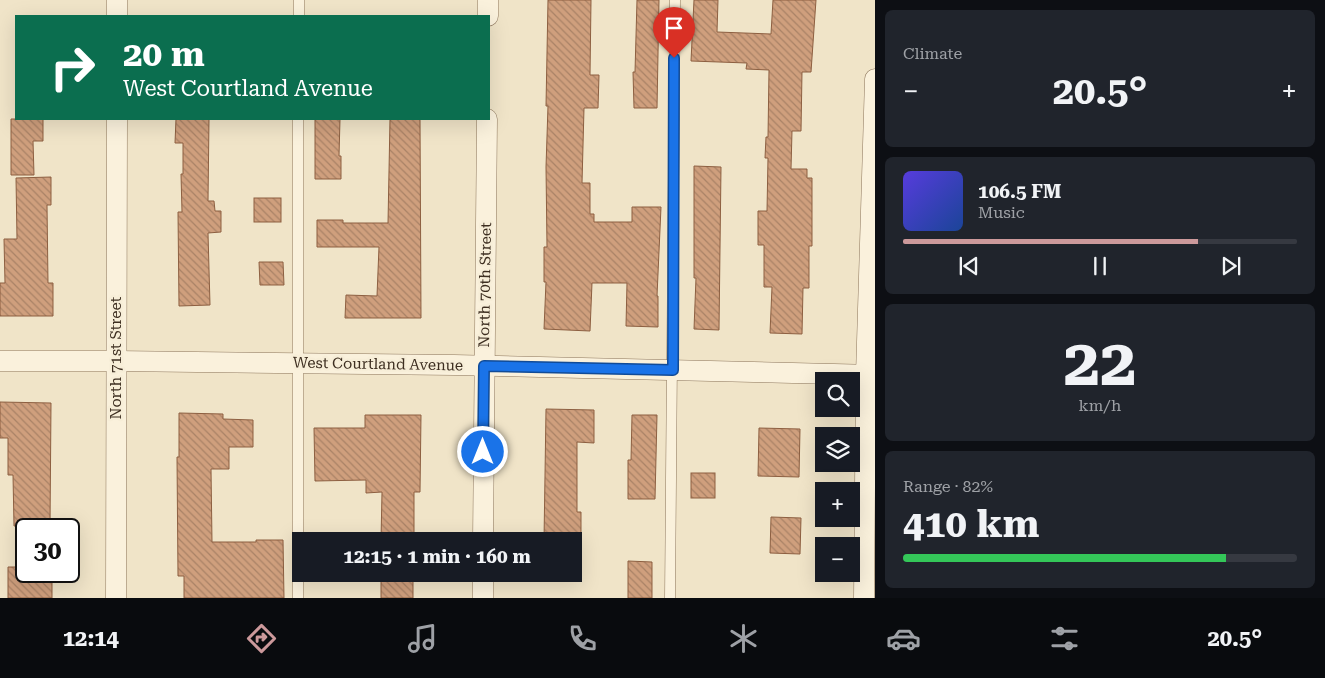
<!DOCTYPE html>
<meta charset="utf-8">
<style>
:root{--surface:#171b24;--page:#20242c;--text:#f1f3f6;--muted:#9ea1a6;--line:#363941;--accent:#cc999b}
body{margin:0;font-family:"Roboto Serif",serif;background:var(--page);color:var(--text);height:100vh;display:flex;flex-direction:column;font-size:19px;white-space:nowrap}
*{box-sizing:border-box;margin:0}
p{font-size:16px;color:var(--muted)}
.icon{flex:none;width:28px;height:28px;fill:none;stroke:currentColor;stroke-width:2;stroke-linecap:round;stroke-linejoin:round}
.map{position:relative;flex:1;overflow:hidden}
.side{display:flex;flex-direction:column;gap:10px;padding:10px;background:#0d0f14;width:450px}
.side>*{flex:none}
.guide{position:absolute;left:15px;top:15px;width:475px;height:105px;border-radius:0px;box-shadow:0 5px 20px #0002;background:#0b6e4f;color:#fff;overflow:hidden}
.buttons{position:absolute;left:815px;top:372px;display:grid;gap:10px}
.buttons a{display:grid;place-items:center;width:45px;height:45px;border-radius:0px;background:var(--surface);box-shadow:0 5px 20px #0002;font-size:25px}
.speed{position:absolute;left:15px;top:518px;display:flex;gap:10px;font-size:25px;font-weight:700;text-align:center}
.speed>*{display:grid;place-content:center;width:65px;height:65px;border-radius:50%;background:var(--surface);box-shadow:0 5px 20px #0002;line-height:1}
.speed .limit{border:2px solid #111;border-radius:8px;background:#fff;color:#111}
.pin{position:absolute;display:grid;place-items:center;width:42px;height:42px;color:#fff;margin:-51px -21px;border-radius:50% 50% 50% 0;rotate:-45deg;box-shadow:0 0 5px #0007}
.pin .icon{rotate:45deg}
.me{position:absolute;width:55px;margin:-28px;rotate:0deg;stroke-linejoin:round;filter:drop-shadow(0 0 4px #0008)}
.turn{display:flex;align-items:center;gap:18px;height:105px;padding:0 25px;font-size:22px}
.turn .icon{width:65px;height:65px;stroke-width:2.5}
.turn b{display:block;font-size:35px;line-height:42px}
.big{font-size:38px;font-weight:700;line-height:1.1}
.side .widget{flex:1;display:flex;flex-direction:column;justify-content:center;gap:8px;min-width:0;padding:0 18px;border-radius:8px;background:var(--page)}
.side .dial{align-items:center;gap:0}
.dial b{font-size:65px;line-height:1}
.song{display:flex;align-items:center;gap:15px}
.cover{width:60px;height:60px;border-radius:8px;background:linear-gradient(135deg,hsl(250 70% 55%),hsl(220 70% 35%))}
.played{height:5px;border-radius:2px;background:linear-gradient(90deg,var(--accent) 75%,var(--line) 75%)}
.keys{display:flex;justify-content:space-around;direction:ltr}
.heat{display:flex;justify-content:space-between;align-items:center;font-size:28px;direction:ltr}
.charge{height:8px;border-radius:4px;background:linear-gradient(90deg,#34c759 82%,var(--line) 0)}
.trip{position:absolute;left:292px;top:532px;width:290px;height:50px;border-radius:0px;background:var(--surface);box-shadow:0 5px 20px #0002;font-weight:700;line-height:50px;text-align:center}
.menu{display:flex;height:80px;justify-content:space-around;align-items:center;background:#090b0e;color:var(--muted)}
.menu .icon{width:35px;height:35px}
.menu .current{color:var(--accent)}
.menu b{font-size:22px;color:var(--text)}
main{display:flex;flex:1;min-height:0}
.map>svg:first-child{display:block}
.building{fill:url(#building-back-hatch);stroke:#8d5f41}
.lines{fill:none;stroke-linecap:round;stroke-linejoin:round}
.service-casing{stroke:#8d765c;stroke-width:11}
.minor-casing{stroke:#8d765c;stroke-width:21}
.service{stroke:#faf1dc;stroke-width:10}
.minor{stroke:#faf1dc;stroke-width:20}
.route-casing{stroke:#114b97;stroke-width:12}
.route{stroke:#1a73e8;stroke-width:9}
.labels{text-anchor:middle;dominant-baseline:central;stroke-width:5;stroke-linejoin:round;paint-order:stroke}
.street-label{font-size:15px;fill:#3d2e20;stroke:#f7eed8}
</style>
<main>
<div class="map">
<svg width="875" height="598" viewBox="0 0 875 598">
<defs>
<pattern id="building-back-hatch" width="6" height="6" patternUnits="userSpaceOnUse" patternTransform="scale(1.25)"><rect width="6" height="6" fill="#cf9f7d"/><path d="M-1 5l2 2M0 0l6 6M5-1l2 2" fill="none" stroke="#a98266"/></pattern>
</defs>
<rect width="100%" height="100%" fill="#f0e4c8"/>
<g class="building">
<path d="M 548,0 L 591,0 L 590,75 L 599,75 L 598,108 L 584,108 L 582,183 L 590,183 L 590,214 L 594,214 L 594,222 L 632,222 L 632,207 L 661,207 L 657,296 L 658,296 L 658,327 L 626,326 L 627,283 L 592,283 L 590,331 L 544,329 L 546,282 L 544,282 L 544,247 L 547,247 L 546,167 L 548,106 L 546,106 Z"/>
<path d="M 637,0 L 659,0 L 657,108 L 634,108 L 633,72 L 635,72 Z"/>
<path d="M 694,0 L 718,0 L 717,32 L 771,34 L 773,0 L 816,0 L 811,72 L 802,72 L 801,131 L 792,131 L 791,169 L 807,169 L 807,178 L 812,178 L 812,246 L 809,246 L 809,288 L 803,288 L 802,334 L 770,333 L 772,287 L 764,287 L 764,245 L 758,245 L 758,211 L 767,211 L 768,158 L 765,158 L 766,137 L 768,137 L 769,70 L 746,69 L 747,63 L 691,61 Z"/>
<path d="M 11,119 L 43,119 L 43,141 L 33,141 L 34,175 L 11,175 Z"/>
<path d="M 176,119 L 209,119 L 208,201 L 214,201 L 215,211 L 221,211 L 221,232 L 208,233 L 210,305 L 179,306 L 178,212 L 182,212 L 181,174 L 183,174 L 183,143 L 175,143 Z"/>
<path d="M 315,119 L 340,119 L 339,156 L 341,156 L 341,179 L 315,179 Z"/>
<path d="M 390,119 L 420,119 L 421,318 L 345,318 L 346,295 L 377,296 L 379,247 L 317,247 L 317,220 L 343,220 L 343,223 L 388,223 Z"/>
<path d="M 694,166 L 721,167 L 719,330 L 694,329 L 696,278 L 694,278 Z"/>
<path d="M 51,177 L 51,205 L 47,205 L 48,283 L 53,283 L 53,316 L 0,316 L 0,283 L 5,283 L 4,239 L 17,239 L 16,178 Z"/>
<rect x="254" y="198" width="27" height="24"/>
<path d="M 259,262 L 283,262 L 284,285 L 260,285 Z"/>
<path d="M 0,402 L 51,403 L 50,528 L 27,528 L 27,526 L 14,526 L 13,475 L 8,475 L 8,438 L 0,438 Z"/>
<path d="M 546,409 L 594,410 L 594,443 L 577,442 L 577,512 L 581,512 L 581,541 L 544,541 Z"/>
<path d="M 179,413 L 223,414 L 223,419 L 253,420 L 253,447 L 229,447 L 229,469 L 211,469 L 212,542 L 256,542 L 256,540 L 283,540 L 284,598 L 184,598 L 184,576 L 178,576 L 177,457 L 179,457 Z"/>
<path d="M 365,415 L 421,415 L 420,492 L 414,492 L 414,541 L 381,541 L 382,492 L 366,493 L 366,480 L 315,481 L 314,428 L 365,428 Z"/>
<path d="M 632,415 L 657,415 L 655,499 L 628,499 L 628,460 L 631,460 Z"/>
<path d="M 759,428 L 800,429 L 799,477 L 758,476 Z"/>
<rect x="691" y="473" width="24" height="25"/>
<path d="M 771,517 L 801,518 L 800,554 L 770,553 Z"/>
<path d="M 628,561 L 652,562 L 652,598 L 628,598 Z"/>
<path d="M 8,567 L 26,567 L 26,571 L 52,571 L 52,598 L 8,598 Z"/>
<rect x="381" y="574" width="32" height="24"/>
</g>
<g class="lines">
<defs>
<g id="service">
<path d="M 299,16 L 299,0"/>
<path d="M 298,598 L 298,119"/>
<path d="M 670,598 L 675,0"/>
</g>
<g id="minor">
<path d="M 117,16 L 117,0"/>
<path d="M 488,16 L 488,0"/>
<path d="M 0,361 L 116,361 L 454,365 L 875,375"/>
<path d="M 483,541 L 487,119"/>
<path d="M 116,598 L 117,119"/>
<path d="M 483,598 L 483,574"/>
<path d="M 864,598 L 866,375 L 875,79"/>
</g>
</defs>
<use href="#service" class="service-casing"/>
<use href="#minor" class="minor-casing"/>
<use href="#service" class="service"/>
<use href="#minor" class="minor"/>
</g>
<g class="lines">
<defs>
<path id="route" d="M 483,452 L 484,366 L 673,370 L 674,58"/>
</defs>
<use href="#route" class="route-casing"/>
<use href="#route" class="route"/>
</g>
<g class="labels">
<g class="street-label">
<text transform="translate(485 285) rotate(-89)">North 70th Street</text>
<text transform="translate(116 358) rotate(-90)">North 71st Street</text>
<text transform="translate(378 364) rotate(1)">West Courtland Avenue</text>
</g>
</g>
</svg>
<div class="buttons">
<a><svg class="icon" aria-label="search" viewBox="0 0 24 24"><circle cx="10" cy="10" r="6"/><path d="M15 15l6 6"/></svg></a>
<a><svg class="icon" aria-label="layers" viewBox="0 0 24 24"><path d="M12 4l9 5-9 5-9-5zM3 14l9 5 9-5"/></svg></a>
<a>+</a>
<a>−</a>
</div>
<div class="speed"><div class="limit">30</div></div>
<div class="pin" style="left:674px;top:58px;background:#d93025"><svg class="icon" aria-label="arrive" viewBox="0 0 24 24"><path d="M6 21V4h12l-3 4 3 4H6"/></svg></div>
<svg class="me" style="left:483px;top:452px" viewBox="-20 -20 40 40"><circle r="17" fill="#1a73e8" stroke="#fff" stroke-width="3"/><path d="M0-11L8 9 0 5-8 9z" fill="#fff"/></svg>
<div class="trip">12:15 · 1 min · 160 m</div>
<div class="guide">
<div class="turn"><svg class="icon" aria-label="right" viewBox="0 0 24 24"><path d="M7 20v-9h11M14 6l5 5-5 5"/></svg><div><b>20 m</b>West Courtland Avenue</div></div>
</div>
</div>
<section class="side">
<div class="widget"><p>Climate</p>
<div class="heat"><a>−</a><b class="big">20.5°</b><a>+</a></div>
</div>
<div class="widget">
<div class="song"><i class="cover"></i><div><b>106.5 FM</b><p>Music</p></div></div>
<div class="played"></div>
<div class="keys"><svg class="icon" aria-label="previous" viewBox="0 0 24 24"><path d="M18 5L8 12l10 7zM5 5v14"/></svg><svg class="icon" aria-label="pause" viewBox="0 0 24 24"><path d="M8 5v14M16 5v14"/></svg><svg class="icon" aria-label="next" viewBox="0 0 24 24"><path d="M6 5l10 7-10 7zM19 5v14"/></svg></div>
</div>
<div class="widget dial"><b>22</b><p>km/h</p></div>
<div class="widget"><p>Range · 82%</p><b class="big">410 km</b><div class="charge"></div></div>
</section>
</main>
<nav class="menu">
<b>12:14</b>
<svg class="icon current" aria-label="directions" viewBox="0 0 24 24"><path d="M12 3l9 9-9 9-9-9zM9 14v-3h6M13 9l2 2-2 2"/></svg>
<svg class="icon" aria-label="music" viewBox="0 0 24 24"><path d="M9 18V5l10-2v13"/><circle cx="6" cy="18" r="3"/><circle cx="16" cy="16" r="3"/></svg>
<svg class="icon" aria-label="phone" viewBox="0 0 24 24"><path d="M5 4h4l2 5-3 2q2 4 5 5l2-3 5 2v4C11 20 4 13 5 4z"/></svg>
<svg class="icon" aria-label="climate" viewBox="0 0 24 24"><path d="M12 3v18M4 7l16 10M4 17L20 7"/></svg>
<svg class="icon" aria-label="car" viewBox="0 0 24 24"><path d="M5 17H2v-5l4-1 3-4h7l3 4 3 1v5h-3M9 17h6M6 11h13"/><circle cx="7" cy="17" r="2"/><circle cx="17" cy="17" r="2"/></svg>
<svg class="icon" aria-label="filters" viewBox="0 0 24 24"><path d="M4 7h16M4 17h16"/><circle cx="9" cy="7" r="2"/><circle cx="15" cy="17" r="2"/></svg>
<b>20.5°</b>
</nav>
